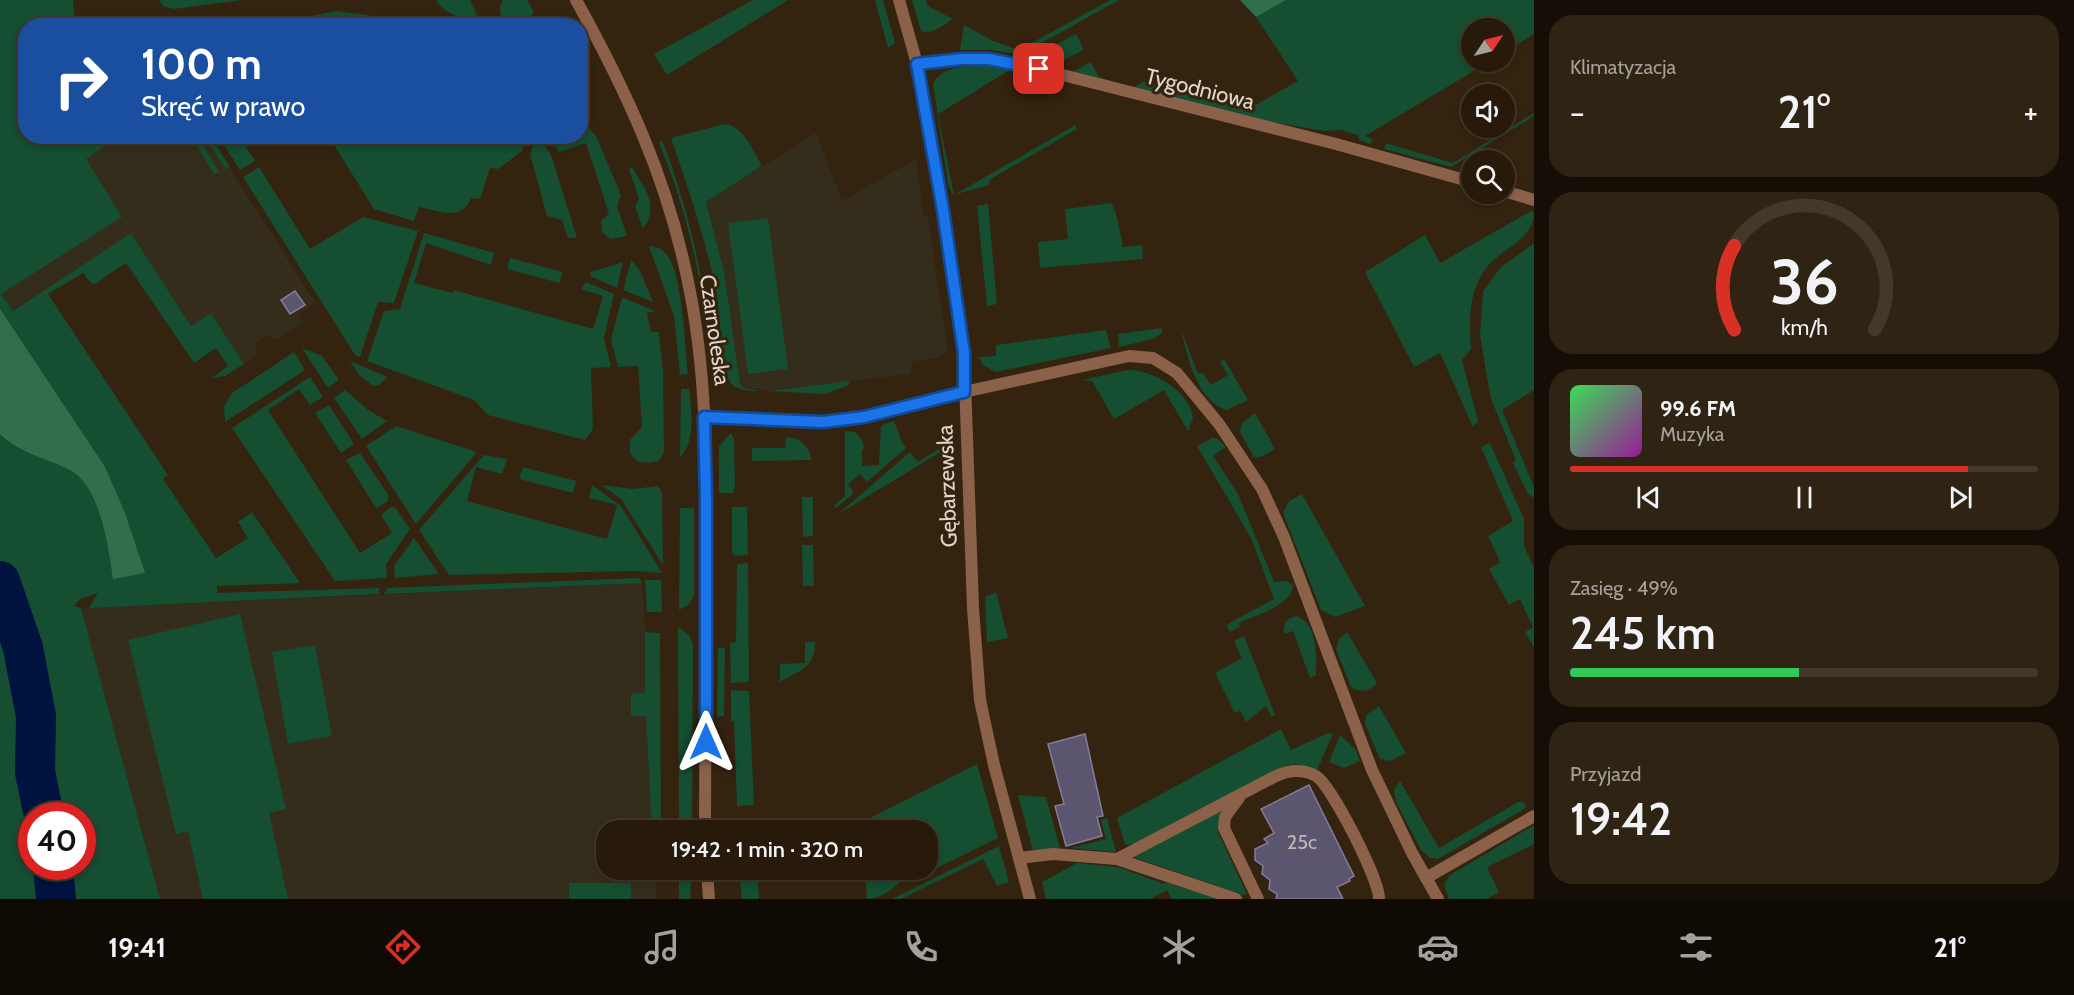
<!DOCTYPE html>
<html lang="pl">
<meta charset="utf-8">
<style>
:root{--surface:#271a0a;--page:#2f2313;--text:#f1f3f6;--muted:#a4a19c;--line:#43382b;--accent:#d93025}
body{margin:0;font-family:Cabin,sans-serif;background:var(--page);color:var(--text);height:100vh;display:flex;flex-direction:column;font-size:22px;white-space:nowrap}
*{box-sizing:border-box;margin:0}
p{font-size:20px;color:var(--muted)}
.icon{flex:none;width:33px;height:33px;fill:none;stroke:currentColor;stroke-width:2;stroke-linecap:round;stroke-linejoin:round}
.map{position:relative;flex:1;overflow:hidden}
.side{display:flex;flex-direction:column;gap:15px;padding:15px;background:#150e06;width:540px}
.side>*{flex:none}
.banner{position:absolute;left:18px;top:18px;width:570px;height:126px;border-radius:24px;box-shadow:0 3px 9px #0003,0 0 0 2px var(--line);background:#1a4fa0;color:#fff;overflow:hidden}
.needle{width:39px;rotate:55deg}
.tools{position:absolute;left:1461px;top:18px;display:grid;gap:12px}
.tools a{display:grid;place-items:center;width:54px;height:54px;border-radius:50%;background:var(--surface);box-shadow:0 3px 9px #0003,0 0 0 2px var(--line);font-size:30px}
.speed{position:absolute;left:18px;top:802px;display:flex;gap:12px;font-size:30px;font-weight:700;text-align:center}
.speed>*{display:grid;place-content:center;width:78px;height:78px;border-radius:50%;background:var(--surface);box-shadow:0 3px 9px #0003,0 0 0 2px var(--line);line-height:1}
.speed .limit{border:9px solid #d22;background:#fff;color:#111}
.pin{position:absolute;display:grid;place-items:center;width:51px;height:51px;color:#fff;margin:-26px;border-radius:12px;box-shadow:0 3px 9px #0006}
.me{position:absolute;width:66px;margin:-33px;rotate:0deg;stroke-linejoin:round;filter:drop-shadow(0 0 4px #0008)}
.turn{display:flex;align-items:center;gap:21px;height:126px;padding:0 24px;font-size:27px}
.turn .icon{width:78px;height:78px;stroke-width:2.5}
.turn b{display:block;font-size:42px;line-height:51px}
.big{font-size:45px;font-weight:600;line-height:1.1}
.side .widget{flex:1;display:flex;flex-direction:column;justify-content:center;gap:9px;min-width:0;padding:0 21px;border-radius:24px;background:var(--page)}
.side .dial{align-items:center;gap:0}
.dial svg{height:156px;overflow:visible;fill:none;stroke:var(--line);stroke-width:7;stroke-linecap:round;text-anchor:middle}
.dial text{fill:var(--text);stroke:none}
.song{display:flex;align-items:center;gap:18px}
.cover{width:72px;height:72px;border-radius:9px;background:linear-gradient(135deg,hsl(130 70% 55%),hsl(300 70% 35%))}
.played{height:6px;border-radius:3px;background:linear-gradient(90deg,var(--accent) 85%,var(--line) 85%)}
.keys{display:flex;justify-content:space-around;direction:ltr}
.heat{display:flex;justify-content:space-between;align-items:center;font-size:33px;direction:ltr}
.charge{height:9px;border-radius:4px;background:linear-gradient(90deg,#34c759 49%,var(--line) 0)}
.trip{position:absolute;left:596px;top:820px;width:342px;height:60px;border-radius:24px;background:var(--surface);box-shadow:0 3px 9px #0003,0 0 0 2px var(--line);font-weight:600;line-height:60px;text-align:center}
.tabs{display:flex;height:96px;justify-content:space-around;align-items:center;background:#100a04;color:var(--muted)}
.tabs .icon{width:42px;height:42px}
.tabs .active{color:var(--accent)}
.tabs b{font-size:27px;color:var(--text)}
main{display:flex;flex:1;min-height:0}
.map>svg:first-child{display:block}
.education{fill:#342d1c}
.green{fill:#154e30;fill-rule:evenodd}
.forest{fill:#316f4c}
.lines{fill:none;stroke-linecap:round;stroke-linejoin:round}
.river{stroke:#00133e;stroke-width:40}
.building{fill:#5b5570;stroke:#837d99;stroke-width:1.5}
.pedestrian{stroke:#8c614a;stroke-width:12}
.minor{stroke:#8c614a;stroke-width:12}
.tertiary{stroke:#8c614a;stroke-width:12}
.route-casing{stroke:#114b97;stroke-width:15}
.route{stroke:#1a73e8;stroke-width:10}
.labels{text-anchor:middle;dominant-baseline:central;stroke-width:6;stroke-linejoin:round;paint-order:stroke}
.number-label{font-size:20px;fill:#c0b6b4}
.street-label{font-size:22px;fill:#e2d6ca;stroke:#34230e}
</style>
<main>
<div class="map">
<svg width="1534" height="899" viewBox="0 0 1534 899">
<rect width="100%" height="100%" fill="#34230e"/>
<g class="education">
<path d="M 816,133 L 842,201 L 916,159 L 923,213 L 928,219 L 948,352 L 938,358 L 913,361 L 910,374 L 770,391 L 742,388 L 740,385 L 724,271 L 706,202 Z"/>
<path d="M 26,136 L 210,137 L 315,302 L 298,315 L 303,322 L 276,340 L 266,335 L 255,344 L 257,355 L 244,364 L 211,313 L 191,326 L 131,233 L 13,311 L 0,292 Z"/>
<path d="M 642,583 L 645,632 L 645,694 L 632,716 L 646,715 L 652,831 L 606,831 L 606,870 L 655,870 L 656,899 L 160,899 L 81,608 Z"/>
</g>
<g class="green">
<path d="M 0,0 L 73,0 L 75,25 L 26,26 L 26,136 L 118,137 L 86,159 L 122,217 L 1,294 L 13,311 L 131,233 L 191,326 L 211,313 L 244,364 L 225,376 L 212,378 L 228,366 L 216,348 L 194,363 L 126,263 L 95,284 L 91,283 L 83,273 L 48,294 L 168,475 L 163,479 L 216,558 L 248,538 L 238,522 L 252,512 L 300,583 L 217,586 L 217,593 L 379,588 L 380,594 L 89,608 L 98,593 L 80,599 L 74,606 L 81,608 L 160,899 L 0,899 ZM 32,816 L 82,816 L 82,867 L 32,867 Z"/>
<path d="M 159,0 L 242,0 L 173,9 L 163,6 Z"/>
<path d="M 436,0 L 470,0 L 477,15 L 477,23 C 462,18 444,14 436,0 Z"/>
<path d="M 503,0 L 527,0 L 534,12 L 529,18 L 532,25 L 506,25 C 500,18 498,8 503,0 Z"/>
<path d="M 753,0 L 788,0 L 667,75 L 654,54 Z"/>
<path d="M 875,0 L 883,0 L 895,43 L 888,48 Z"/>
<path d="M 912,0 L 926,0 L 928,6 L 953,19 C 944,25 932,35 921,31 Z"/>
<path d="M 1110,0 L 1119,0 L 1024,53 L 1017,54 L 990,50 L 960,50 L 964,25 L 991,40 L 1019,50 Z"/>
<path d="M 1286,0 L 1534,0 L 1534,34 L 1505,52 L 1504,28 L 1472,28 L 1472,62 L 1489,62 L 1365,136 L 1373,139 L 1370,144 L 1359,140 L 1358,135 L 1340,130 L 1324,131 L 1239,116 L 1072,72 L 1091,62 L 1099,77 L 1133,88 L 1143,82 L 1250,108 L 1298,81 L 1256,17 Z"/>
<path d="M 336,11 L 368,15 L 384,21 L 360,26 L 265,25 Z"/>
<path d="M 1076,34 L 1084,50 L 1051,66 L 1031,58 Z"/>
<path d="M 986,66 L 1013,68 L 938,114 L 954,195 L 1075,125 L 1077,129 L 991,179 L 989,185 L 953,195 L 948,184 L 933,84 C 943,64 966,67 986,66 Z"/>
<path d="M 1534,113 L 1534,116 L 1451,167 L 1384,149 L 1386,143 L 1453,163 Z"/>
<path d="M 581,120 L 596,136 L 621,195 L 617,206 L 627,236 L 610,239 L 602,232 L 601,221 L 609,214 L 586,143 L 559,152 L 548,137 L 580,136 Z"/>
<path d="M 725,124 C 744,126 754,152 762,166 L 706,202 L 724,271 L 740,384 L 743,388 L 760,391 C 748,391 735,391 728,379 C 721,368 720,315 717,297 C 707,243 689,191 671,138 Z"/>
<path d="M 192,137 L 211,137 L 230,167 L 225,168 L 209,144 L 204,147 L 219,172 L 214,174 Z"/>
<path d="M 219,137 L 240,137 L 255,161 L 240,170 Z"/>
<path d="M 329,137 L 526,137 L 522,151 L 498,169 L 490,168 L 480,199 L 471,198 C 462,222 439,211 419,207 L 414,221 L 374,209 Z"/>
<path d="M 536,137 L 539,137 L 551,155 L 577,238 L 568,238 L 562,220 L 547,216 L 530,154 Z"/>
<path d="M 662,140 C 691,214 706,291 716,369 L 713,371 C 704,293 690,216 659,143 Z"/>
<path d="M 259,167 L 310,249 L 363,217 L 418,231 L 394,303 L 378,302 L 360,357 L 355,355 L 243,177 Z"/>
<path d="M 633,168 C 645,189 660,206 643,229 L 635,206 L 639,199 L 629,169 Z"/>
<path d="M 1111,203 L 1116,213 L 1123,247 L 1142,245 L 1143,259 L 1040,268 L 1038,242 L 1068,239 L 1065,209 Z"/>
<path d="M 988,204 L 997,304 L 987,306 L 977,206 Z"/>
<path d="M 1531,211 L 1534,212 C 1534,240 1502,248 1487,267 C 1468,291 1469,321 1471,349 L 1462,360 L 1478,421 L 1473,427 L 1440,353 L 1414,367 L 1365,272 L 1425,235 L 1440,263 Z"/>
<path d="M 768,218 L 788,369 L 748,374 L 728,223 Z"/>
<path d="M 424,233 L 494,253 L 491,265 L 426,243 L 414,283 L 453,293 L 454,290 L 593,329 L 603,296 L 581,289 L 586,282 L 614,294 L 604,338 L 611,367 L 591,368 L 593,429 L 585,440 L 488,415 L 474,400 L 367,361 L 384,311 L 400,309 Z"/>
<path d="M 1534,243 L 1534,390 L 1502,410 L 1534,487 L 1534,498 L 1528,494 L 1513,463 L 1516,460 L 1491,399 L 1486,371 L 1480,335 L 1483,292 L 1500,268 Z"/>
<path d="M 649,246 C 656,247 661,248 666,254 C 683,272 685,347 688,374 L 680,375 L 674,316 Z"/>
<path d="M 510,258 L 563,272 L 559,283 L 507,269 Z"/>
<path d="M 631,260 L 639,269 L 653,302 L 623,290 Z"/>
<path d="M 623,262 L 617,288 L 590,276 L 591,272 Z"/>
<path d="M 622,297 L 655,311 L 647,313 L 651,332 L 659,332 L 663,370 L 664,452 L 659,461 C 647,463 637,465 630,453 L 630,440 L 642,427 L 638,366 L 618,367 L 611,339 Z"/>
<path d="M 1180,327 L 1198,374 L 1202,372 L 1211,385 L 1228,375 L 1220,362 L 1224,359 L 1248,400 L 1227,410 C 1196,402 1187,353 1180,327 Z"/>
<path d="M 1162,328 L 1162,333 L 1153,339 L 1119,347 L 1118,334 Z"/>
<path d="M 1106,330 L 1111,348 L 996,372 L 983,365 L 979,357 L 996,356 L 996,345 Z"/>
<path d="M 302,348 L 322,356 L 339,380 L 328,388 Z"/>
<path d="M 294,352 L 305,370 L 225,422 L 224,407 L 232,393 Z"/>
<path d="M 350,361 L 387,377 L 379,385 L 373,386 L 359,375 Z"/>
<path d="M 1128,370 C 1154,370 1192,392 1193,420 L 1189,426 L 1190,429 L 1188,431 L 1164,390 L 1114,419 L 1092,381 L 1082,380 Z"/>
<path d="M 310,377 L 323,397 L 310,405 L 299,389 L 268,410 L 360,553 L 392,533 L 381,515 L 391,507 L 395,507 L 410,529 L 386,564 L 387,578 L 335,581 L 232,428 Z"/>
<path d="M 849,381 L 849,385 L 825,394 L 770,391 Z"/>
<path d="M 681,389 L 689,389 C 691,410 697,440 680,457 Z"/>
<path d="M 345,390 L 368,410 L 387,421 L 362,439 L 334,398 Z"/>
<path d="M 329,405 L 354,444 L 341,453 L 315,413 Z"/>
<path d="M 1255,413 L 1275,449 L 1261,457 L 1254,457 L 1240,432 L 1242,423 Z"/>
<path d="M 894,421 L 902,442 L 906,448 L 867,482 L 860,474 L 848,484 L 854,493 L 836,508 L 834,506 L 845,496 L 845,431 L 855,432 L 862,440 L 865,449 L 862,449 L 862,466 L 879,465 L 881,427 L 884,424 Z"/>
<path d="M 396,426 L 477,452 L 416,524 L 366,446 Z"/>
<path d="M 731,433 L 734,439 L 735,485 L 733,493 L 719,493 L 719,446 Z"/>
<path d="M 786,437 C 801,438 809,446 812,460 L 752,461 L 752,448 L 785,448 Z"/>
<path d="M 1212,438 L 1218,439 L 1226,447 L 1213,456 L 1238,494 L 1274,582 L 1287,581 L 1293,586 C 1291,606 1256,615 1239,623 L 1240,627 L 1230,632 L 1226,625 L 1274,599 L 1251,538 L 1197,446 Z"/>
<path d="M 948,443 L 953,450 L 952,462 L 949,447 L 837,515 L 910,452 L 918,462 Z"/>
<path d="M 1490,443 L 1524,519 L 1524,546 L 1534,568 L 1534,648 L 1525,632 L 1533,627 L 1520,599 L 1509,605 L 1489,569 L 1500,562 L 1488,536 L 1513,521 L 1481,447 Z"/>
<path d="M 360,453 L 389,496 L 387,502 L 376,508 L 346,460 Z"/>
<path d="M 484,455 L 507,459 L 502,474 L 476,467 L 467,501 L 607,539 L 617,505 L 589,498 L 592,485 L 621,506 L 662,573 L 636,571 L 449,575 L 419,530 Z"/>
<path d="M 523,467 L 576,481 L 573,493 L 519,479 Z"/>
<path d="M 601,485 L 633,489 L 658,486 L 662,493 L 663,565 L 621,499 Z"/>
<path d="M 1302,494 L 1365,606 L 1335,617 L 1321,610 L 1283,513 L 1289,501 Z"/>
<path d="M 802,497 L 813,497 L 813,536 L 803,537 Z"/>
<path d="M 732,507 L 747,507 L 748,555 L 735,556 L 732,553 Z"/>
<path d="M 680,508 L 694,508 L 694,596 L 688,605 L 679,610 Z"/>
<path d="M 414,538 L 439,574 L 395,578 L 394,566 Z"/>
<path d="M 802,545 L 813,545 L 814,586 L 803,586 Z"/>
<path d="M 748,563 L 749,682 L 731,683 L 730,643 L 736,642 L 737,564 Z"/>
<path d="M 639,578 L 642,583 L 384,594 L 387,588 Z"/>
<path d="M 645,580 L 661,580 L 662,612 L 647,612 Z"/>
<path d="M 996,592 L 1008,638 L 987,642 L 985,597 Z"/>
<path d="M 240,614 L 286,809 L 269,813 L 288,899 L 203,899 L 188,831 L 176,834 L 128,640 Z"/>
<path d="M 1296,616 C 1318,622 1317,658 1316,675 L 1310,678 L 1293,631 L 1284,634 C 1283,624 1286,618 1296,616 Z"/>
<path d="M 678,627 L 689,635 L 693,645 L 692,831 L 679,831 Z"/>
<path d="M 645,632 L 660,633 L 661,831 L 652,831 L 646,716 L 631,716 L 631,694 L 645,693 Z"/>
<path d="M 1347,632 L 1377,683 C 1369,692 1361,693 1351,687 L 1336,649 L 1339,639 Z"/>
<path d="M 1244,636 L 1275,715 L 1272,717 L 1266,706 L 1246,722 L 1240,710 L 1235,713 L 1215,673 L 1242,658 L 1234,641 Z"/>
<path d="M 805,642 L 815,642 C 815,668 800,670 780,682 L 780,664 L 805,663 Z"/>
<path d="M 315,645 L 332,736 L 288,744 L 272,652 Z"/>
<path d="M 718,648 L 725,648 L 724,716 L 717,717 Z"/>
<path d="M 731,690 L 749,691 L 754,805 L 737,806 L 734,721 L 731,721 Z"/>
<path d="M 1379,706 L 1406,753 L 1390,761 L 1380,759 L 1365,724 L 1366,715 Z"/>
<path d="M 1281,729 L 1291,750 L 1328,733 L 1333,734 L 1317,770 L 1296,764 L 1285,766 L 1137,844 L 1125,845 L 1117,818 Z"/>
<path d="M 1340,735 L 1356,750 L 1360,761 L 1344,768 L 1329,762 Z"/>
<path d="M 977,764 L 998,838 L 912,880 L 907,878 C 895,885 883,899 867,899 L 865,870 L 927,870 L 927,831 L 861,831 L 860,823 Z"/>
<path d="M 1400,781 L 1439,848 L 1518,802 L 1523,802 L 1526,808 L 1438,859 L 1430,858 L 1421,850 L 1396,802 L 1394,790 Z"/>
<path d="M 1018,795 L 1046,797 L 1060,848 L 1033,851 Z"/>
<path d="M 1223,807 L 1218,832 L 1247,894 L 1243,895 L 1130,856 Z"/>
<path d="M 1107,818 L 1116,852 L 1070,848 L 1106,839 L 1101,820 Z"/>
<path d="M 1534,825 L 1534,844 L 1487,867 L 1499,892 L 1487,899 L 1449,899 L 1444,884 L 1450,875 Z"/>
<path d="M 999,846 L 1009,882 L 997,886 L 983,859 L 901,899 L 892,899 Z"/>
<path d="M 1077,863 L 1118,867 L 1164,884 L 1165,882 L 1219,899 L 1172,899 L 1167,890 L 1150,899 L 1046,899 L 1042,882 Z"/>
<path d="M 679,870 L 692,870 L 690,899 L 679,899 Z"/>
<path d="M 739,870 L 757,870 L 759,899 L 742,899 Z"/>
<rect x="569" y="883" width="62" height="16"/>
</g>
<g class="forest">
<path d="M 1240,0 L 1286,0 L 1256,17 Z"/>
<path d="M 0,309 L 105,467 L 125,513 L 145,573 L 113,579 C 109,549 100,485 70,470 C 46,458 19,453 0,434 Z"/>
</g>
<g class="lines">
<g class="river">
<path d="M 0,581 L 23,648 L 36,716 L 35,772 L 44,816"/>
<path d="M 53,867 L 56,899"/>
</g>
</g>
<g class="building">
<path d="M 295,291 L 305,305 L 290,314 L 281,300 Z"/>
<path d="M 1085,734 L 1103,816 L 1097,817 L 1102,836 L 1066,846 L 1055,806 L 1064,804 L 1048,744 Z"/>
<path d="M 1309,785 L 1354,876 L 1349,879 L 1350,881 L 1337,887 L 1343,899 L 1276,899 L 1277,894 L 1269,889 L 1270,880 L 1262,874 L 1263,866 L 1255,860 L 1255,849 L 1268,843 L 1264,839 L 1274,833 L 1261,809 Z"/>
</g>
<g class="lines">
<g class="pedestrian">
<path d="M 1239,798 L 1225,817 L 1224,828 L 1258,899"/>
<path d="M 1019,858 L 1053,854 L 1117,859 L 1236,899"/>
<path d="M 1117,859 L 1276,776 C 1289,770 1303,769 1316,776 C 1332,786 1380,881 1379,899"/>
</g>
<g class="minor">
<path d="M 899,0 L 917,64 L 943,210 L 964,353 L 973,608 L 980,700 L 994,765 L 1030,899"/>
<path d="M 917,64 L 961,59 L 989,59 L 1039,69 L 1336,144 L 1472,182"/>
<path d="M 1504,191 L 1534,200"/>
<path d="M 704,417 L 823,422 L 864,417 L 964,392 L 1129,356 L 1153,358 L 1177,373 L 1219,424 L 1262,489 L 1284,537 L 1372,770 L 1412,853 L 1438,899"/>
<path d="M 1426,878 L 1534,816"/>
</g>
<g class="tertiary">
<path d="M 576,0 C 626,90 666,176 687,277 C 707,369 707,465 706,558 C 706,649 706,740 705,831"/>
<path d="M 707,870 L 709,899"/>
</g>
</g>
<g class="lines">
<defs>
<path id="route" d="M 706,742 L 706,497 L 704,417 L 823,422 L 864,417 L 964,392 L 964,353 L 943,210 L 917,64 L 961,59 L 989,59 L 1039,69"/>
</defs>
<use href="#route" class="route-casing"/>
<use href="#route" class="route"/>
</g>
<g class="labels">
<g class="number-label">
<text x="1302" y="842">25c</text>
</g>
<g class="street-label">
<text transform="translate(1200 89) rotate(14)">Tygodniowa</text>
<text transform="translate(715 330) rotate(82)">Czarnoleska</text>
<text transform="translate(947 486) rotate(-92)">Gębarzewska</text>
</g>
</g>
</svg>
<div class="tools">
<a><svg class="needle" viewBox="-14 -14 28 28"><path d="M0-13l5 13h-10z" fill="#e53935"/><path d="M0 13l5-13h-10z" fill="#a4a19c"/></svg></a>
<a><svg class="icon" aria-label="sound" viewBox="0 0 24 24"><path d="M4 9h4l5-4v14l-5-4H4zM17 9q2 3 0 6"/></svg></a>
<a><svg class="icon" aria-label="search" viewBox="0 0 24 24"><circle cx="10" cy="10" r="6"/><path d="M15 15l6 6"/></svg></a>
</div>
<div class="speed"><div class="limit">40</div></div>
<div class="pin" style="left:1039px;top:69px;background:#d93025"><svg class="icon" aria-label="arrive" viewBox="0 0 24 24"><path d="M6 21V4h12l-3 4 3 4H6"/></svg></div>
<svg class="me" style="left:706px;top:742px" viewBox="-20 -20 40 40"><path d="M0-17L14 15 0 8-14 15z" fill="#1a73e8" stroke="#fff" stroke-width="4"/></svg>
<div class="trip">19:42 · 1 min · 320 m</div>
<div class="banner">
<div class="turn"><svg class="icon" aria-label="right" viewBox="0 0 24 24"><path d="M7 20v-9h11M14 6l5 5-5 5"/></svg><div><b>100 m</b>Skręć w prawo</div></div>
</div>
</div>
<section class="side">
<div class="widget"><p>Klimatyzacja</p>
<div class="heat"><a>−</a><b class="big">21°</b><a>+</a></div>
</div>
<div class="widget dial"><svg viewBox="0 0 100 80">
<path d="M14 69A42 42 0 1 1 86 69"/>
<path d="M14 69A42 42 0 0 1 14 26" stroke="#d93025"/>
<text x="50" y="56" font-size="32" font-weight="700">36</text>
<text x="50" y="72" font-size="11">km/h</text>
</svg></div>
<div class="widget">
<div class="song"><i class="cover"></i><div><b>99.6 FM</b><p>Muzyka</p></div></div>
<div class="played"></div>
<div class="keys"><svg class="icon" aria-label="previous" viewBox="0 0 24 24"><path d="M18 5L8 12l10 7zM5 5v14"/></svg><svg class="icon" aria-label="pause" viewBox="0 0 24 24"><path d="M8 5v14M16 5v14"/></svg><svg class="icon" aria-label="next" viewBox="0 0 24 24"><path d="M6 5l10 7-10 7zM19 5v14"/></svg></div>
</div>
<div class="widget"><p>Zasięg · 49%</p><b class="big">245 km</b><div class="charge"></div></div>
<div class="widget"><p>Przyjazd</p><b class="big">19:42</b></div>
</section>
</main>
<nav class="tabs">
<b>19:41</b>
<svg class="icon active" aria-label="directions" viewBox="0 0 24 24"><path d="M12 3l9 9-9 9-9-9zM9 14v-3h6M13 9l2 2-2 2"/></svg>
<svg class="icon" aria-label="music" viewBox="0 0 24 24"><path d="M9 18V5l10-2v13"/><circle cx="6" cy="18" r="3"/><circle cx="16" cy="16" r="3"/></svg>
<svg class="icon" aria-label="phone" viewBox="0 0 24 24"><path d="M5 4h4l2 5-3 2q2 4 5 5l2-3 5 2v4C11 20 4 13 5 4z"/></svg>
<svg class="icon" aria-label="climate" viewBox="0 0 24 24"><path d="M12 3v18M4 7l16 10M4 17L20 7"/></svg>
<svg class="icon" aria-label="car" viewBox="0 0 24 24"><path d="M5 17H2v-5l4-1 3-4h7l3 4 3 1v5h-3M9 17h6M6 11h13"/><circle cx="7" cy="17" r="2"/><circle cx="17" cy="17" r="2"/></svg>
<svg class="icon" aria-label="filters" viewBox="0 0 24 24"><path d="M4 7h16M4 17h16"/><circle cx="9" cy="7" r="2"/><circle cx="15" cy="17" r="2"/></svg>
<b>21°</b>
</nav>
